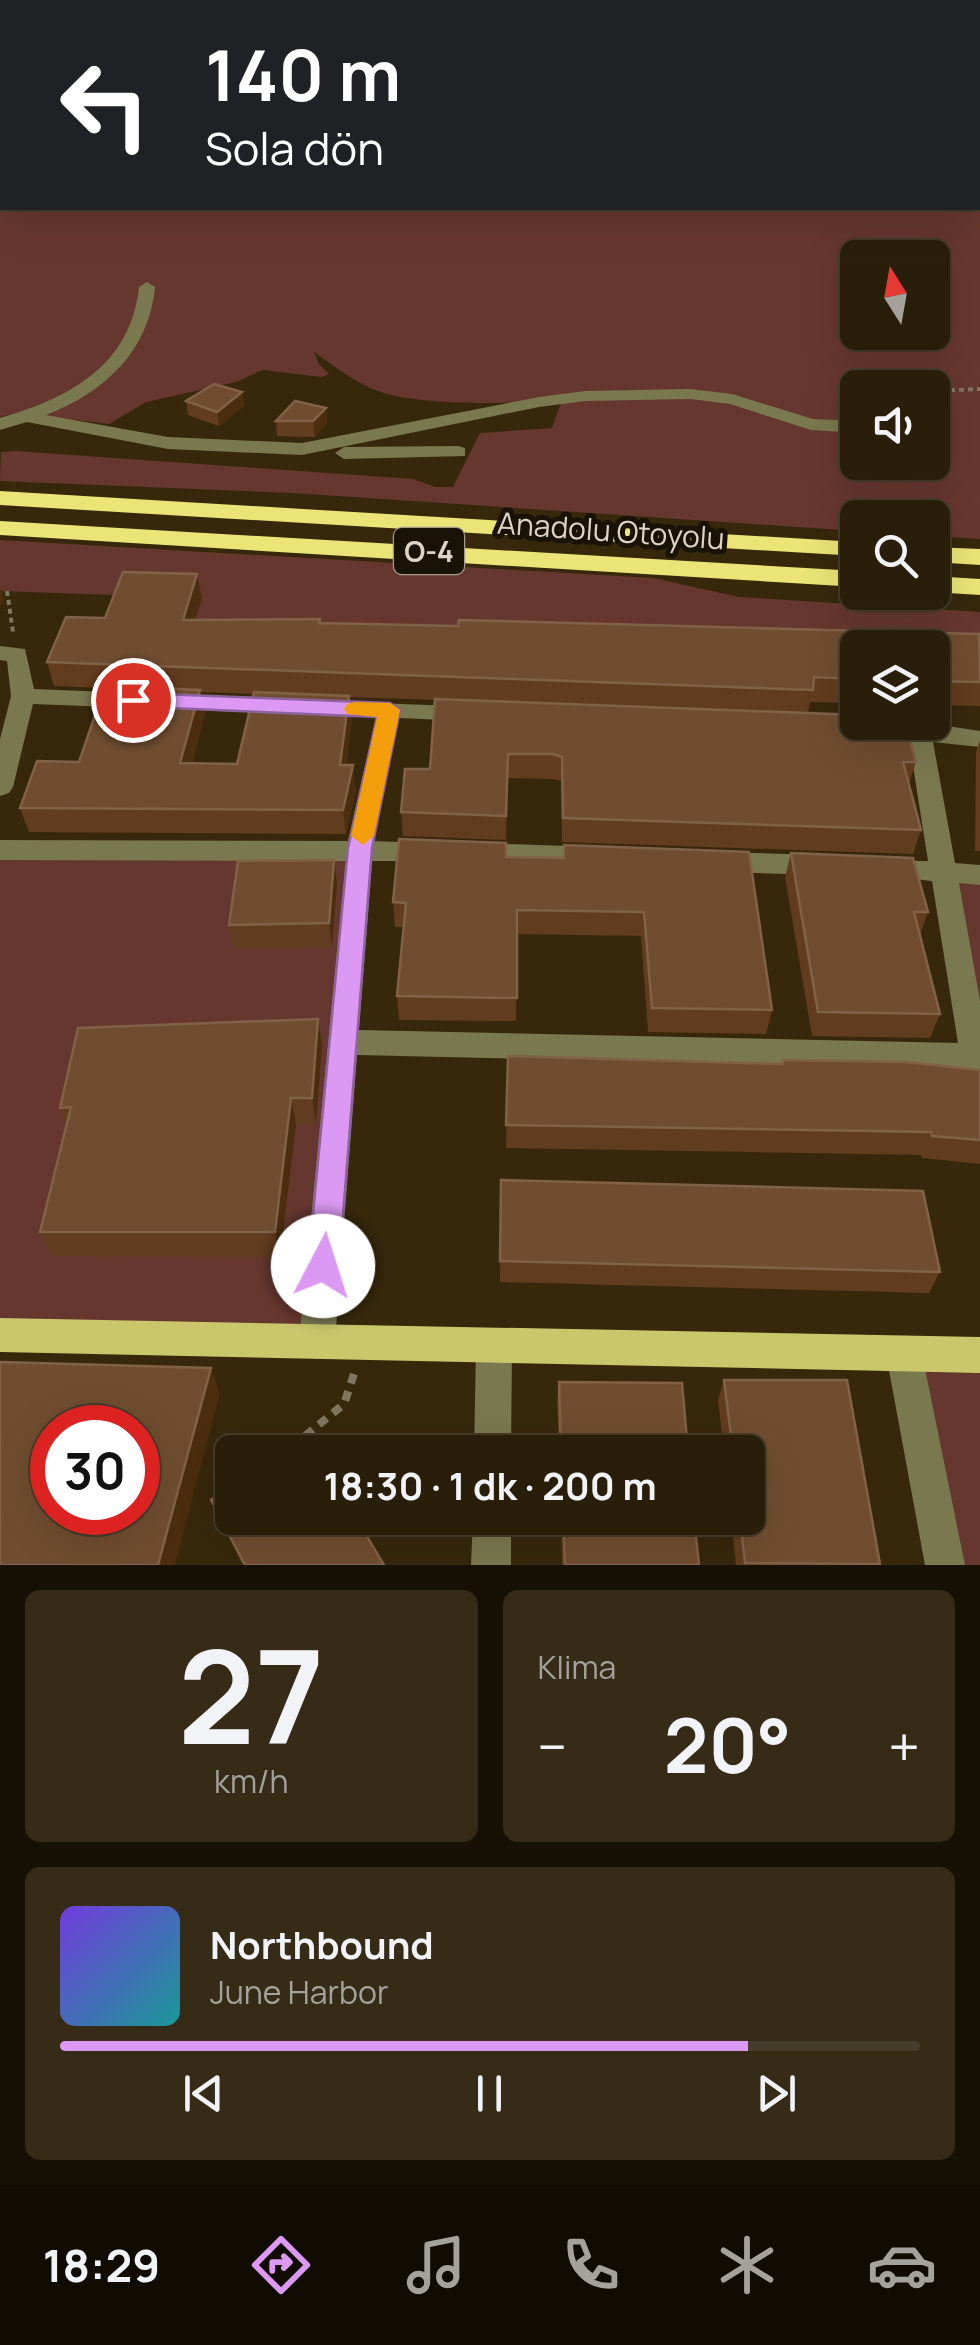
<!DOCTYPE html>
<html lang="tr">
<meta charset="utf-8">
<style>
:root{--surface:#291e09;--page:#352b17;--text:#f1f3f6;--muted:#a5a29c;--line:#453c2a;--accent:#dc99f4}
body{margin:0;font-family:Manrope,sans-serif;background:var(--page);color:var(--text);height:100vh;display:flex;flex-direction:column;font-size:38px;white-space:nowrap}
*{box-sizing:border-box;margin:0}
p{font-size:32px;color:var(--muted)}
.icon{flex:none;width:55px;height:55px;fill:none;stroke:currentColor;stroke-width:2;stroke-linecap:round;stroke-linejoin:round}
.map{position:relative;height:1565px;overflow:hidden}
.sheet{display:flex;flex-direction:column;gap:25px;padding:25px;background:#171005;flex:1}
.sheet>*{flex:none}
.banner{position:absolute;left:0px;top:0px;width:980px;height:210px;box-shadow:0 10px 40px #0002,0 0 0 2px var(--line);background:#202124;color:#fff;overflow:hidden}
.needle{width:65px;rotate:349deg}
.fabs{position:absolute;left:840px;top:240px;display:grid;gap:20px}
.fabs a{display:grid;place-items:center;width:110px;height:110px;border-radius:15px;background:var(--surface);box-shadow:0 10px 40px #0002,0 0 0 2px var(--line);font-size:50px}
.speed{position:absolute;left:30px;top:1405px;display:flex;gap:20px;font-size:50px;font-weight:700;text-align:center}
.speed>*{display:grid;place-content:center;width:130px;height:130px;border-radius:50%;background:var(--surface);box-shadow:0 10px 40px #0002,0 0 0 2px var(--line);line-height:1}
.speed .limit{border:15px solid #d22;background:#fff;color:#111}
.pin{position:absolute;display:grid;place-items:center;width:85px;height:85px;color:#fff;margin:-42px;border:5px solid #fff;border-radius:50%;box-shadow:0 2px 10px #0007}
.me{position:absolute;width:110px;margin:-55px;rotate:5deg;stroke-linejoin:round;filter:drop-shadow(0 0 8px #0008)}
.turn{display:flex;align-items:center;gap:35px;height:210px;padding:0 40px;font-size:45px}
.turn .icon{width:130px;height:130px;stroke-width:2.5}
.turn b{display:block;font-size:70px;line-height:85px}
.big{font-size:75px;font-weight:700;line-height:1.1}
.sheet .card{flex:1;display:flex;flex-direction:column;justify-content:center;gap:15px;min-width:0;padding:0 35px;border-radius:15px;background:var(--page)}
.sheet .dial{align-items:center;gap:0}
.dial b{font-size:130px;line-height:1}
.song{display:flex;align-items:center;gap:30px}
.cover{width:120px;height:120px;border-radius:15px;background:linear-gradient(135deg,hsl(260 70% 55%),hsl(180 70% 35%))}
.played{height:10px;border-radius:5px;background:linear-gradient(90deg,var(--accent) 80%,var(--line) 80%)}
.keys{display:flex;justify-content:space-around;direction:ltr}
.heat{display:flex;justify-content:space-between;align-items:center;font-size:55px;direction:ltr}
.sheet .tiles{flex:1;display:grid;gap:25px;grid-template-columns:1fr 1fr}
.card:last-child{grid-column:span 2}
.trip{position:absolute;left:215px;top:1435px;width:550px;height:100px;border-radius:15px;background:var(--surface);box-shadow:0 10px 40px #0002,0 0 0 2px var(--line);font-weight:700;line-height:100px;text-align:center}
.menu{display:flex;height:160px;justify-content:space-around;align-items:center;background:#100c04;color:var(--muted)}
.menu .icon{width:70px;height:70px}
.menu .current{color:var(--accent)}
.menu b{font-size:45px;color:var(--text)}
.map>svg:first-child{display:block}
.green{fill:#66372f;fill-rule:evenodd}
.lines{fill:none;stroke-linecap:round;stroke-linejoin:round}
.path-far1{stroke:#82755f;stroke-width:4;stroke-dasharray:5 4;stroke-linecap:butt}
.path{stroke:#82755f;stroke-width:8;stroke-dasharray:10 8;stroke-linecap:butt}
.minor{fill:#7a784f;fill-rule:evenodd}
.major{fill:#cac66c;fill-rule:evenodd}
.highway{fill:#eae576;fill-rule:evenodd}
.wall{fill:#623c1e;fill-rule:evenodd}
.shaded-wall{fill:#4b2d0f}
.building{fill:#704d30;stroke:#816247;stroke-width:2.5;fill-rule:evenodd}
.route{fill:#dc99f4;stroke:#8f639f;stroke-width:2.5}
.slow{fill:#f59e0b}
.labels{text-anchor:middle;dominant-baseline:central;stroke-width:10;stroke-linejoin:round;paint-order:stroke}
.shield{fill:#191207;stroke:#a39a8c;stroke-width:2.5}
.shield-label{font-size:28px;font-weight:bold;fill:#ded4c5}
.street-label{font-size:30px;fill:#ded4c5;stroke:#191207}
</style>
<div class="map">
<svg width="980" height="1565" viewBox="0 0 980 1565">
<rect width="100%" height="100%" fill="#37280c"/>
<g class="green">
<path d="M 0,0 L 980,0 L 980,539 L 933,536 L 932,518 L 858,518 L 857,531 L 293,493 L 0,481 L 1,452 L 16,451 L 413,479 L 435,487 L 453,487 L 480,433 L 552,428 L 562,400 C 519,404 420,406 381,392 C 356,384 336,367 314,352 L 319,364 L 329,374 L 322,377 L 263,370 L 236,382 L 146,402 L 109,424 L 16,413 L 0,417 L 0,183 L 2,208 L 978,208 L 978,2 L 2,2 L 0,73 ZM 858,258 L 932,258 L 932,332 L 858,332 ZM 858,388 L 932,388 L 932,462 L 858,462 Z"/>
<path d="M 0,540 L 653,578 L 739,597 L 980,612 L 980,651 L 194,623 L 201,598 L 0,591 Z"/>
<path d="M 360,848 L 317,1341 L 0,1335 L 0,850 Z"/>
<path d="M 945,870 L 980,875 L 980,1056 Z"/>
<path d="M 904,1354 L 980,1355 L 980,1565 L 945,1565 Z"/>
</g>
<g class="lines">
<g class="path-far1">
<path d="M 932,391 L 980,389"/>
<path d="M 7,591 L 13,632"/>
</g>
<path class="path" d="M 305,1436 L 344,1404 L 354,1374"/>
<g class="minor">
<path d="M 147,282 L 155,287 C 149,351 105,392 46,415 L 168,437 L 302,443 L 539,397 L 585,391 L 690,389 L 732,394 L 813,419 L 858,421 L 858,433 L 811,430 L 730,404 L 690,399 L 585,401 L 539,407 L 302,455 L 168,449 L 27,422 L 0,430 L 0,418 C 70,398 131,365 139,287 Z"/>
<path d="M 458,446 L 465,448 L 465,456 L 344,459 L 335,453 L 344,447 Z"/>
<path d="M 0,646 L 25,649 L 34,689 L 476,707 L 480,713 L 468,721 L 399,718 L 374,841 L 440,844 L 444,851 L 440,858 L 431,861 L 372,861 L 359,1030 L 958,1043 L 932,881 L 876,875 L 872,868 L 876,861 L 928,861 L 909,740 L 873,736 L 861,728 L 864,722 L 921,722 L 980,731 L 980,747 L 933,742 L 955,863 L 980,865 L 980,885 L 959,883 L 980,1001 L 980,1069 L 357,1055 L 335,1341 L 329,1353 L 317,1359 L 305,1353 L 299,1341 L 346,861 L 0,860 L 0,840 L 348,841 L 376,717 L 33,704 L 13,787 L 9,793 L 0,796 L 0,739 L 11,696 L 7,661 L 0,660 Z"/>
<path d="M 476,843 L 596,847 L 605,850 L 609,857 L 605,864 L 596,867 L 476,863 L 467,860 L 463,853 L 467,846 Z"/>
<path d="M 721,852 L 820,855 L 829,858 L 833,865 L 829,872 L 820,875 L 721,872 L 712,869 L 708,862 L 712,855 Z"/>
<path d="M 494,1329 L 506,1335 L 512,1347 L 511,1452 L 474,1452 L 476,1347 L 482,1335 Z"/>
<path d="M 904,1336 L 917,1341 L 922,1354 L 965,1565 L 925,1565 L 886,1354 L 891,1341 Z"/>
<path d="M 473,1518 L 511,1518 L 511,1565 L 471,1565 Z"/>
</g>
<path class="major" d="M 0,1318 L 980,1337 L 980,1373 L 0,1352 Z"/>
<g class="highway">
<path d="M 0,491 L 858,542 L 858,556 L 0,505 Z"/>
<path d="M 0,521 L 858,571 L 858,587 L 0,535 Z"/>
<path d="M 932,547 L 980,549 L 980,565 L 932,562 Z"/>
<path d="M 932,576 L 980,579 L 980,595 L 932,592 Z"/>
</g>
</g>
<g class="wall">
<path d="M 242,392 L 244,406 L 219,426 L 188,415 L 186,401 Z"/>
<path d="M 326,408 L 327,423 L 315,437 L 277,436 L 276,421 Z"/>
<path d="M 197,574 L 202,598 L 195,619 L 320,619 L 320,623 L 458,626 L 980,634 L 980,706 L 932,705 L 932,648 L 858,648 L 858,703 L 810,702 L 808,713 L 916,762 L 909,784 L 921,830 L 913,854 L 562,842 L 561,781 L 552,779 L 508,778 L 506,840 L 403,836 L 401,812 L 430,769 L 435,700 L 350,697 L 352,720 L 346,765 L 356,789 L 346,834 L 29,832 L 20,808 L 79,762 L 104,688 L 54,686 L 47,662 L 105,618 ZM 200,692 L 253,694 L 237,764 L 192,763 L 205,714 Z"/>
<path d="M 980,740 L 980,851 L 975,851 L 976,752 Z"/>
<path d="M 564,845 L 772,1010 L 766,1034 L 648,1032 L 641,936 L 517,934 L 516,1021 L 399,1020 L 397,996 L 403,927 L 395,927 L 393,902 L 506,857 L 563,858 Z"/>
<path d="M 791,853 L 928,912 L 920,935 L 940,1014 L 930,1038 L 812,1036 L 785,877 Z"/>
<path d="M 334,860 L 337,884 L 332,947 L 234,949 L 229,925 Z"/>
<path d="M 318,1019 L 322,1046 L 316,1124 L 296,1125 L 280,1257 L 52,1256 L 40,1232 L 67,1124 L 60,1108 Z"/>
<path d="M 508,1056 L 782,1064 L 783,1060 L 980,1070 L 980,1164 L 922,1158 L 921,1155 L 506,1148 Z"/>
<path d="M 501,1180 L 940,1272 L 929,1293 L 500,1282 Z"/>
<path d="M 724,1380 L 880,1564 L 879,1565 L 736,1565 L 731,1518 L 748,1518 L 748,1452 L 724,1452 L 718,1400 Z"/>
<path d="M 559,1382 L 688,1452 L 559,1452 L 557,1402 Z"/>
<path d="M 211,1500 L 384,1565 L 243,1565 L 221,1522 Z"/>
<path d="M 561,1518 L 694,1518 L 699,1565 L 562,1565 Z"/>
</g>
<g class="shaded-wall">
<path d="M 242,392 L 244,406 L 219,426 L 217,412 Z"/>
<path d="M 326,408 L 327,423 L 315,437 L 313,421 Z"/>
<path d="M 197,574 L 202,598 L 188,644 L 183,620 Z"/>
<path d="M 0,588 L 4,599 L 0,608 Z"/>
<path d="M 200,690 L 205,714 L 186,788 L 180,763 Z"/>
<path d="M 349,696 L 352,720 L 342,789 L 340,765 Z"/>
<path d="M 353,765 L 356,789 L 346,834 L 343,810 Z"/>
<path d="M 334,860 L 337,884 L 332,947 L 329,923 Z"/>
<path d="M 318,1019 L 322,1046 L 316,1124 L 312,1098 Z"/>
<path d="M 291,1098 L 296,1125 L 280,1257 L 275,1232 Z"/>
<path d="M 211,1368 L 220,1393 L 175,1565 L 158,1565 Z"/>
</g>
<g class="building">
<path d="M 214,384 L 242,392 L 217,412 L 186,401 Z"/>
<path d="M 295,401 L 326,408 L 313,421 L 276,421 Z"/>
<path d="M 123,572 L 197,574 L 183,620 L 320,619 L 319,623 L 458,626 L 459,620 L 979,634 L 980,682 L 932,681 L 932,648 L 858,648 L 858,679 L 814,677 L 813,690 L 47,662 L 66,617 L 105,618 Z"/>
<path d="M 105,686 L 200,690 L 180,763 L 237,764 L 254,692 L 349,696 L 340,765 L 353,765 L 343,810 L 20,808 L 37,761 L 79,762 Z"/>
<path d="M 435,699 L 858,715 L 858,722 L 905,722 L 916,762 L 903,762 L 921,830 L 563,818 L 562,757 L 553,754 L 508,754 L 506,816 L 401,812 L 405,769 L 430,769 Z"/>
<path d="M 399,839 L 506,843 L 506,857 L 564,858 L 564,845 L 749,852 L 772,1010 L 652,1008 L 644,912 L 517,910 L 517,998 L 397,996 L 406,903 L 393,902 Z"/>
<path d="M 791,853 L 913,858 L 928,912 L 914,912 L 940,1014 L 818,1012 Z"/>
<path d="M 334,860 L 329,923 L 229,925 L 238,861 Z"/>
<path d="M 318,1019 L 312,1098 L 291,1098 L 275,1232 L 40,1232 L 71,1107 L 60,1108 L 78,1028 Z"/>
<path d="M 508,1056 L 783,1064 L 783,1060 L 907,1062 L 980,1070 L 980,1140 L 932,1136 L 931,1132 L 506,1125 Z"/>
<path d="M 501,1180 L 923,1191 L 940,1272 L 500,1261 Z"/>
<path d="M 0,1362 L 211,1368 L 158,1565 L 0,1565 ZM 52,1428 L 138,1428 L 138,1512 L 52,1512 Z"/>
<path d="M 724,1380 L 847,1380 L 880,1564 L 745,1563 L 740,1518 L 748,1518 L 748,1452 L 733,1452 Z"/>
<path d="M 559,1382 L 682,1383 L 688,1452 L 561,1452 Z"/>
<path d="M 307,1434 L 317,1452 L 280,1452 Z"/>
<path d="M 232,1485 L 232,1518 L 356,1518 L 384,1565 L 245,1565 L 211,1500 Z"/>
<path d="M 563,1518 L 694,1518 L 699,1565 L 565,1565 Z"/>
</g>
<path class="route" d="M 133,693 L 390,703 L 400,710 L 372,848 L 339,1266 L 334,1277 L 323,1281 L 312,1277 L 308,1266 L 348,848 L 377,717 L 125,706 L 122,700 L 125,695 Z"/>
<path class="slow" d="M 355,702 L 390,703 L 400,710 L 374,836 L 363,845 L 351,836 L 377,717 L 347,714 L 344,709 L 347,704 Z"/>
<g class="labels">
<rect class="shield" x="394" y="528" width="70" height="46" rx="8"/>
<g class="shield-label">
<text x="429" y="551">O-4</text>
</g>
<g class="street-label">
<text transform="translate(611 530) rotate(4)">Anadolu Otoyolu</text>
</g>
</g>
</svg>
<div class="fabs">
<a><svg class="needle" viewBox="-14 -14 28 28"><path d="M0-13l5 13h-10z" fill="#e53935"/><path d="M0 13l5-13h-10z" fill="#a5a29c"/></svg></a>
<a><svg class="icon" aria-label="sound" viewBox="0 0 24 24"><path d="M4 9h4l5-4v14l-5-4H4zM17 9q2 3 0 6"/></svg></a>
<a><svg class="icon" aria-label="search" viewBox="0 0 24 24"><circle cx="10" cy="10" r="6"/><path d="M15 15l6 6"/></svg></a>
<a><svg class="icon" aria-label="layers" viewBox="0 0 24 24"><path d="M12 4l9 5-9 5-9-5zM3 14l9 5 9-5"/></svg></a>
</div>
<div class="speed"><div class="limit">30</div></div>
<div class="pin" style="left:133px;top:700px;background:#d93025"><svg class="icon" aria-label="arrive" viewBox="0 0 24 24"><path d="M6 21V4h12l-3 4 3 4H6"/></svg></div>
<svg class="me" style="left:323px;top:1266px" viewBox="-20 -20 40 40"><circle r="19" fill="#fff"/><path d="M0-13L10 11 0 6-10 11z" fill="#dc99f4"/></svg>
<div class="trip">18:30 · 1 dk · 200 m</div>
<div class="banner">
<div class="turn"><svg class="icon" aria-label="left" viewBox="0 0 24 24"><path d="M17 20v-9H6M10 6l-5 5 5 5"/></svg><div><b>140 m</b>Sola dön</div></div>
</div>
</div>
<section class="sheet">
<div class="tiles">
<div class="card dial"><b>27</b><p>km/h</p></div>
<div class="card"><p>Klima</p>
<div class="heat"><a>−</a><b class="big">20°</b><a>+</a></div>
</div>
<div class="card">
<div class="song"><i class="cover"></i><div><b>Northbound</b><p>June Harbor</p></div></div>
<div class="played"></div>
<div class="keys"><svg class="icon" aria-label="previous" viewBox="0 0 24 24"><path d="M18 5L8 12l10 7zM5 5v14"/></svg><svg class="icon" aria-label="pause" viewBox="0 0 24 24"><path d="M8 5v14M16 5v14"/></svg><svg class="icon" aria-label="next" viewBox="0 0 24 24"><path d="M6 5l10 7-10 7zM19 5v14"/></svg></div>
</div>
</div>
</section>
<nav class="menu">
<b>18:29</b>
<svg class="icon current" aria-label="directions" viewBox="0 0 24 24"><path d="M12 3l9 9-9 9-9-9zM9 14v-3h6M13 9l2 2-2 2"/></svg>
<svg class="icon" aria-label="music" viewBox="0 0 24 24"><path d="M9 18V5l10-2v13"/><circle cx="6" cy="18" r="3"/><circle cx="16" cy="16" r="3"/></svg>
<svg class="icon" aria-label="phone" viewBox="0 0 24 24"><path d="M5 4h4l2 5-3 2q2 4 5 5l2-3 5 2v4C11 20 4 13 5 4z"/></svg>
<svg class="icon" aria-label="climate" viewBox="0 0 24 24"><path d="M12 3v18M4 7l16 10M4 17L20 7"/></svg>
<svg class="icon" aria-label="car" viewBox="0 0 24 24"><path d="M5 17H2v-5l4-1 3-4h7l3 4 3 1v5h-3M9 17h6M6 11h13"/><circle cx="7" cy="17" r="2"/><circle cx="17" cy="17" r="2"/></svg>
</nav>
